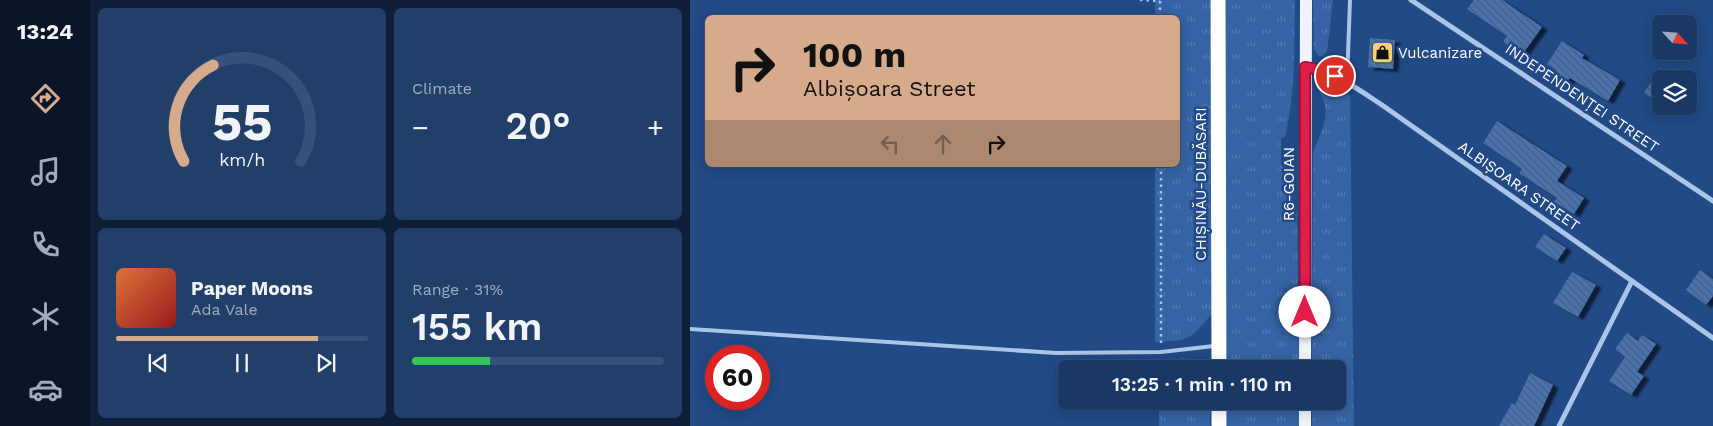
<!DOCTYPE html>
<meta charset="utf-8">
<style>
:root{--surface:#193864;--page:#223f6a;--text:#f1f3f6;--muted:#9facbf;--line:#375278;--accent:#d6ab8b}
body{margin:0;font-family:"Work Sans",sans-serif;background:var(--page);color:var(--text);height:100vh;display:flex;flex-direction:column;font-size:19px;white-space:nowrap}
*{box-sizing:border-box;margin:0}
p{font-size:16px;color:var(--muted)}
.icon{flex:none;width:28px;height:28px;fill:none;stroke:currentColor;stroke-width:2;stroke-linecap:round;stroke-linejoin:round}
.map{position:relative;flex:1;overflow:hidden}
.drawer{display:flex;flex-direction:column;gap:8px;padding:8px;background:#0e1f37;width:600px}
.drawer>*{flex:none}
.banner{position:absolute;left:15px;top:15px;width:475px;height:152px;border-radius:8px;box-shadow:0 2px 12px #0003,0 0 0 1px var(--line);background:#d6ab8b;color:#111;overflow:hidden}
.needle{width:32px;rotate:116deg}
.tools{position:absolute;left:962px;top:15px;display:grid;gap:10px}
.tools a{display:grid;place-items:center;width:45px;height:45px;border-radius:8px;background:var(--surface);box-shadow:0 2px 12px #0003,0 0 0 1px var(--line);font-size:25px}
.speed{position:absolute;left:15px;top:345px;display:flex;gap:10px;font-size:25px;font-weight:700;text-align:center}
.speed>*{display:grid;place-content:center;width:65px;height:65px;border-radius:50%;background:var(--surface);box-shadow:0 2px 12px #0003,0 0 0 1px var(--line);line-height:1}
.speed .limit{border:8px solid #d22;background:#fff;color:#111}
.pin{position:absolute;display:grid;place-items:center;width:42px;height:42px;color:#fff;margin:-21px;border:2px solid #fff;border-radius:50%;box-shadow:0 1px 5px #0007}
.me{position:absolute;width:55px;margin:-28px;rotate:0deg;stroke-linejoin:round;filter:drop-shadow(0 0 4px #0008)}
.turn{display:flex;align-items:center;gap:18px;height:105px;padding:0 15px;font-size:22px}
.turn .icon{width:65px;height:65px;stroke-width:2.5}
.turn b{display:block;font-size:35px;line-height:42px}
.lanes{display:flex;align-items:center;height:48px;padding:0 15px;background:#0003;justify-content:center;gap:25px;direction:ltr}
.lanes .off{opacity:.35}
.big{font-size:38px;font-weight:600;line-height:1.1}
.drawer .tile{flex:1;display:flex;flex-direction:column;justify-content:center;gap:8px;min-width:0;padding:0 18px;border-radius:8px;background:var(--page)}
.drawer .dial{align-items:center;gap:0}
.dial svg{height:130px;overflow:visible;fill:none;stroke:var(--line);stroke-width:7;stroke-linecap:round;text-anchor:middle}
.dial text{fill:var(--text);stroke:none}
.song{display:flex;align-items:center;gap:15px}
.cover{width:60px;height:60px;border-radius:8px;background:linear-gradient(135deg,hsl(20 70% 55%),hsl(0 70% 35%))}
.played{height:5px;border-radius:2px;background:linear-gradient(90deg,var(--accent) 80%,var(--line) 80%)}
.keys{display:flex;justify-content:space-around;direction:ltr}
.heat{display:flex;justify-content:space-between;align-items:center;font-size:28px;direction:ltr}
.charge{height:8px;border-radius:4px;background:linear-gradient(90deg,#34c759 31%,var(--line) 0)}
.drawer .tiles{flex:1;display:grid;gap:8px;grid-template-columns:repeat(2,1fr)}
.trip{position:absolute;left:368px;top:360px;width:288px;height:50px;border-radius:8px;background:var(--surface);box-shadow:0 2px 12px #0003,0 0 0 1px var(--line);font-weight:600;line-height:50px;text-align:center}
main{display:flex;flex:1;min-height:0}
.tabs{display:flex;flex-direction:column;width:90px;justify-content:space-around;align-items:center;background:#0a1628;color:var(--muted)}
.tabs .icon{width:35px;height:35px}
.tabs .on{color:var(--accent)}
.tabs b{font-size:22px;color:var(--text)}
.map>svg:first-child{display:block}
.grass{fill:url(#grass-tufts)}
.building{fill:url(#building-back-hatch);filter:url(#shadow)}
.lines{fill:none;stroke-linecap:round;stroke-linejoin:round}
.path{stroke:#abc5e9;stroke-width:2.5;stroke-dasharray:2.5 4;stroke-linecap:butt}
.lane{stroke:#abc5e9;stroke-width:4}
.street{stroke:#abc5e9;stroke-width:5}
.primary{stroke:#eef4fe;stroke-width:12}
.highway{stroke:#fff;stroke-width:15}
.route-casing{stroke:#92132f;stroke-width:12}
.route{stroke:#e11d48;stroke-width:9}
.labels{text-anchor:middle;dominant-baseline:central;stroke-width:5;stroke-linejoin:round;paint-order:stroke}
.poi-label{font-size:15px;fill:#fff;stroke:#214a86;text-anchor:start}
.street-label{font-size:15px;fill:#fff;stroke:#214a86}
</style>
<main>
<nav class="tabs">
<b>13:24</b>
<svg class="icon on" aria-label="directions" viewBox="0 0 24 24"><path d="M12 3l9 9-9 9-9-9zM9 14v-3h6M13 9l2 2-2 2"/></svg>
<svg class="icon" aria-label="music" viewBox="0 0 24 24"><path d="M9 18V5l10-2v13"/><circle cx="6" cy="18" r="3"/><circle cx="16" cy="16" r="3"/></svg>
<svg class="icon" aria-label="phone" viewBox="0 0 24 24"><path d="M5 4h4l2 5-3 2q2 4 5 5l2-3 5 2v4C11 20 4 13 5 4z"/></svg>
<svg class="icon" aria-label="climate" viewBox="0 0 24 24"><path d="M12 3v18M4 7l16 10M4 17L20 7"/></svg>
<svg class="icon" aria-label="car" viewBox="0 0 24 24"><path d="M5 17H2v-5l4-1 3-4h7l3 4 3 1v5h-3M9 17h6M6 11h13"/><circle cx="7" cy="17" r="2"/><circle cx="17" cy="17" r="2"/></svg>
</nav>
<section class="drawer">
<div class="tiles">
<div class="tile dial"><svg viewBox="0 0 100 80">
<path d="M14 69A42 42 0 1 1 86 69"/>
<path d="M14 69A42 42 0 0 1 32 10" stroke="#d6ab8b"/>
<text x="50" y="56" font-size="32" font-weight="700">55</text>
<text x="50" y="72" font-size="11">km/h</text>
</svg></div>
<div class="tile"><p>Climate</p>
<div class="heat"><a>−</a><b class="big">20°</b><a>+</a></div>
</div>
<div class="tile">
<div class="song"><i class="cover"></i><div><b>Paper Moons</b><p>Ada Vale</p></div></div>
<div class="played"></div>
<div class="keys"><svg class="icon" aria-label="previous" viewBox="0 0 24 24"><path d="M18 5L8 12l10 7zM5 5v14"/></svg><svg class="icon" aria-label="pause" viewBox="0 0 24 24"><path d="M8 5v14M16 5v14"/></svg><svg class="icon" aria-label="next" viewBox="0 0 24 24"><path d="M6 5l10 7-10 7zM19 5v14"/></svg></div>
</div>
<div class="tile"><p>Range · 31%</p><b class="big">155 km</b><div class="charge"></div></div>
</div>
</section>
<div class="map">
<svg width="1023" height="426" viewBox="0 0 1023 426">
<defs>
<pattern id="grass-tufts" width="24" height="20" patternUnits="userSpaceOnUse" patternTransform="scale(1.25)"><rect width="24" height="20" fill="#3563a3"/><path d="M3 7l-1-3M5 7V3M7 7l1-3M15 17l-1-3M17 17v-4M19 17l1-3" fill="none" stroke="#537ab1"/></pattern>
<pattern id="building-back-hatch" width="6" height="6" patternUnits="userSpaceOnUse" patternTransform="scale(1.25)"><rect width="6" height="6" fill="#4a73ae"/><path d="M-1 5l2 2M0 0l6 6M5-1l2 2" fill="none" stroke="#4b5e78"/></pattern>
<filter id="shadow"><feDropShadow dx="5.5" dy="3" stdDeviation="1" flood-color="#0009"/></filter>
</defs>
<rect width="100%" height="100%" fill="#214a86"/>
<g class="grass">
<path d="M 465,0 L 520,0 L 522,314 C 498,341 501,340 465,342 L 465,165 L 488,165 L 488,18 L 465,17 Z"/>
<path d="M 535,0 L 605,0 C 604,46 606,92 595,137 L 591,138 L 591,161 L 607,212 L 609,369 L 537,369 Z"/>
<path d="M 623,0 L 643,0 L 637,52 L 630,57 L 624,50 Z"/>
<path d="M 626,80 L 660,95 L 664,426 L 622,426 L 622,401 L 646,401 L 646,369 L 622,369 L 623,153 C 628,138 638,122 635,106 C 634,96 626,91 626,80 Z"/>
<path d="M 493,358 L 506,362 L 511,369 L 469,369 L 468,364 Z"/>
<rect x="469" y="401" width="51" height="25"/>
<rect x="537" y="401" width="72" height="25"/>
</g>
<g class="building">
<path d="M 784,0 L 812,0 L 852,27 L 832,55 L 813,42 L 817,36 L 777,9 Z"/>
<path d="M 680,38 L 705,40 L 703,69 L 678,67 Z"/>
<path d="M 872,41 L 894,55 L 892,58 L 930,80 L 918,101 L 880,78 L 876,83 L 864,76 L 867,71 L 857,64 Z"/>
<path d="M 971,67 L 971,104 L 954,93 Z"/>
<path d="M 807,121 L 877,166 L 867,181 L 894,198 L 884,214 L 864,202 L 867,198 L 829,173 L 832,169 L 793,143 Z"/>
<path d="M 854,234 L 876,248 L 867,261 L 845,247 Z"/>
<path d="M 1010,270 L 1023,279 L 1023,296 L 1016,305 L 996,290 Z"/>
<path d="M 882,272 L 906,285 L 888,317 L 863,303 Z"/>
<path d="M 937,333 L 948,341 L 952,335 L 966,344 L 947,372 L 954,376 L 941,395 L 919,381 L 935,357 L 925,349 Z"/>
<path d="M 840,373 L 863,385 L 844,426 L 809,426 L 822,403 L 825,405 Z"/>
</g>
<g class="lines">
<g class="path">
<path d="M 450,0 L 470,1"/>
<path d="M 470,1 L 470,18"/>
<path d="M 471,165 L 471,343"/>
</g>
<g class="lane">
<path d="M 657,82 L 660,0"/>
<path d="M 0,329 L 366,353 L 471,352 L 524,346"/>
</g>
<g class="street">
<path d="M 721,0 L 1023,201"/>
<path d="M 616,67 C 645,72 668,89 692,105 L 1023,338"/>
<path d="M 869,426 L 942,281"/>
</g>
<g class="primary">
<path d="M 615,369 L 616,0"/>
<path d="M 615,401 L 615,426"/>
</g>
<g class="highway">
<path d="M 528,0 L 529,369"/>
<path d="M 529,401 L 529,426"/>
</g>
</g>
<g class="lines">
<defs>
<path id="route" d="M 615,312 L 615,67 L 632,70 L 645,76"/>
</defs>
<use href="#route" class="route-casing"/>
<use href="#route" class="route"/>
</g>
<defs>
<symbol id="shop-square" viewBox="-11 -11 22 22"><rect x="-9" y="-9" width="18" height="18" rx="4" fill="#f6d26d" stroke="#214a86"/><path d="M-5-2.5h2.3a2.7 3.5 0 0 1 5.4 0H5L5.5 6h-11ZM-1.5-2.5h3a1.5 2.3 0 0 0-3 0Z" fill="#111"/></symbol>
</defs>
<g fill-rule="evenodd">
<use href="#shop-square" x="680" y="40" width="25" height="25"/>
</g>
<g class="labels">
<g class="poi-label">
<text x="708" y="53">Vulcanizare</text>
</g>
<g class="street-label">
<text transform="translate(892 98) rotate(34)">INDEPENDENȚEI STREET</text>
<text transform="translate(511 184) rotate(-90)">CHIȘINĂU-DUBĂSARI</text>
<text transform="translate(599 184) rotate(-90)">R6-GOIAN</text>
<text transform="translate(829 186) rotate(35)">ALBIȘOARA STREET</text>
</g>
</g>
</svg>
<div class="tools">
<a><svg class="needle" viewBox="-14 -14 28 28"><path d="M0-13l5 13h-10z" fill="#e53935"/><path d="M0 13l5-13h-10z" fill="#9facbf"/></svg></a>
<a><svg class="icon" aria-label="layers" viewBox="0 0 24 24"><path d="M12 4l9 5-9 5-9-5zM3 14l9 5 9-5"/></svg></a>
</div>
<div class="speed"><div class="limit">60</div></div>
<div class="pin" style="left:645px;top:76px;background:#d93025"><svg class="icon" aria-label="arrive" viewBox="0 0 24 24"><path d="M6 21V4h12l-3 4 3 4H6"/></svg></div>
<svg class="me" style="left:615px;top:312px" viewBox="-20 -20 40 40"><circle r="19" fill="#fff"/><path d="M0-13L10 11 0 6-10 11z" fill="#e11d48"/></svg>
<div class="trip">13:25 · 1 min · 110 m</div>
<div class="banner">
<div class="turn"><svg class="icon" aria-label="right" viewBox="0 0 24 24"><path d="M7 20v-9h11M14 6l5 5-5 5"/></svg><div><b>100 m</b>Albișoara Street</div></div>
<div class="lanes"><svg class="icon off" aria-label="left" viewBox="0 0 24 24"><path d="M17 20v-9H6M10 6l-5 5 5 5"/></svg><svg class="icon off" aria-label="ahead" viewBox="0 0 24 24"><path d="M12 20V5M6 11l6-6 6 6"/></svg><svg class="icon" aria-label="right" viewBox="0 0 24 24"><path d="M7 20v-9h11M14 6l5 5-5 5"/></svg></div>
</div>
</div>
</main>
